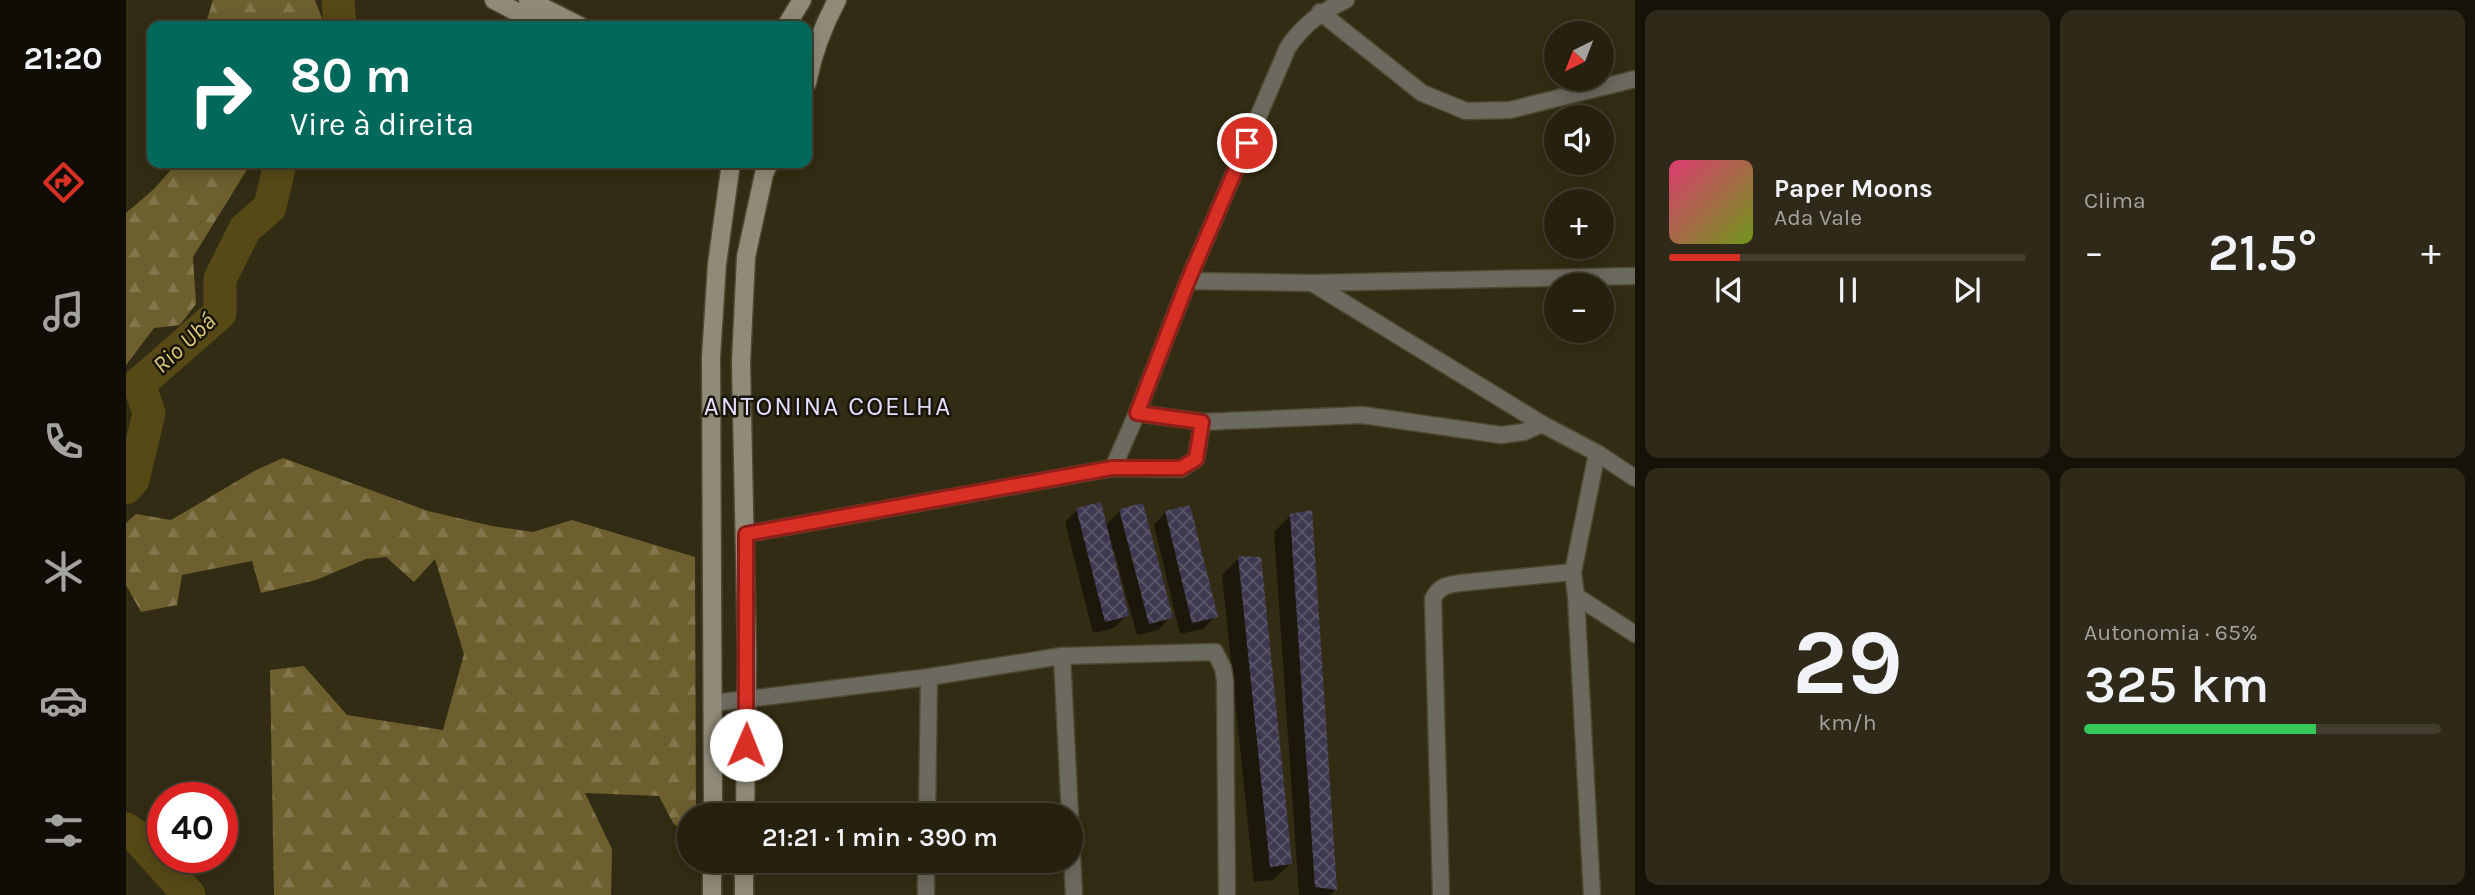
<!DOCTYPE html>
<html lang="pt">
<meta charset="utf-8">
<style>
:root{--surface:#26210f;--page:#2e2918;--text:#f1f3f6;--muted:#a4a39e;--line:#423e2f;--accent:#d93025}
body{margin:0;font-family:Karla,sans-serif;background:var(--page);color:var(--text);height:100vh;display:flex;flex-direction:column;font-size:26px;white-space:nowrap}
*{box-sizing:border-box;margin:0}
p{font-size:23px;color:var(--muted)}
.icon{flex:none;width:38px;height:38px;fill:none;stroke:currentColor;stroke-width:2;stroke-linecap:round;stroke-linejoin:round}
.map{position:relative;flex:1;overflow:hidden}
.side{display:flex;flex-direction:column;gap:10px;padding:10px;background:#151208;width:840px}
.side>*{flex:none}
.guide{position:absolute;left:21px;top:21px;width:665px;height:147px;border-radius:14px;box-shadow:0 4px 18px #0003,0 0 0 2px var(--line);background:#00695c;color:#fff;overflow:hidden}
.needle{width:46px;rotate:222deg}
.controls{position:absolute;left:1418px;top:21px;display:grid;gap:14px}
.controls a{display:grid;place-items:center;width:70px;height:70px;border-radius:50%;background:var(--surface);box-shadow:0 4px 18px #0003,0 0 0 2px var(--line);font-size:35px}
.speed{position:absolute;left:21px;top:782px;display:flex;gap:14px;font-size:35px;font-weight:700;text-align:center}
.speed>*{display:grid;place-content:center;width:91px;height:91px;border-radius:50%;background:var(--surface);box-shadow:0 4px 18px #0003,0 0 0 2px var(--line);line-height:1}
.speed .limit{border:10px solid #d22;background:#fff;color:#111}
.pin{position:absolute;display:grid;place-items:center;width:60px;height:60px;color:#fff;margin:-30px;border:4px solid #fff;border-radius:50%;box-shadow:0 2px 7px #0007}
.me{position:absolute;width:77px;margin:-38px;rotate:1deg;stroke-linejoin:round;filter:drop-shadow(0 0 5px #0008)}
.turn{display:flex;align-items:center;gap:24px;height:147px;padding:0 28px;font-size:32px}
.turn .icon{width:91px;height:91px;stroke-width:2.5}
.turn b{display:block;font-size:49px;line-height:60px}
.big{font-size:52px;font-weight:600;line-height:1.1}
.side .widget{flex:1;display:flex;flex-direction:column;justify-content:center;gap:10px;min-width:0;padding:0 24px;border-radius:14px;background:var(--page)}
.side .dial{align-items:center;gap:0}
.dial b{font-size:91px;line-height:1}
.song{display:flex;align-items:center;gap:21px}
.cover{width:84px;height:84px;border-radius:10px;background:linear-gradient(135deg,hsl(340 70% 55%),hsl(80 70% 35%))}
.played{height:7px;border-radius:4px;background:linear-gradient(90deg,var(--accent) 20%,var(--line) 20%)}
.keys{display:flex;justify-content:space-around;direction:ltr}
.heat{display:flex;justify-content:space-between;align-items:center;font-size:38px;direction:ltr}
.charge{height:10px;border-radius:5px;background:linear-gradient(90deg,#34c759 65%,var(--line) 0)}
.side .tiles{flex:1;display:grid;gap:10px;grid-template-columns:repeat(2,1fr)}
.trip{position:absolute;left:551px;top:803px;width:406px;height:70px;border-radius:35px;background:var(--surface);box-shadow:0 4px 18px #0003,0 0 0 2px var(--line);font-weight:600;line-height:70px;text-align:center}
main{display:flex;flex:1;min-height:0}
.tabs{display:flex;flex-direction:column;width:126px;justify-content:space-around;align-items:center;background:#0f0d06;color:var(--muted)}
.tabs .icon{width:49px;height:49px}
.tabs .active{color:var(--accent)}
.tabs b{font-size:32px;color:var(--text)}
.map>svg:first-child{display:block}
.forest{fill:url(#forest-firs)}
.shadow{fill:#0007}
.lines{fill:none;stroke-linecap:round;stroke-linejoin:round}
.river{stroke:#574916;stroke-width:33}
.building{fill:url(#building-cross-hatch)}
.street-casing{stroke:#4e4831;stroke-width:19}
.secondary-casing{stroke:#4e4831;stroke-width:21}
.street{stroke:#6c695e;stroke-width:16}
.secondary{stroke:#908b79;stroke-width:18}
.route-casing{stroke:#8d1f18;stroke-width:18}
.route{stroke:#d93025;stroke-width:12}
.labels{text-anchor:middle;dominant-baseline:central;stroke-width:5;stroke-linejoin:round;paint-order:stroke}
.water-label{font-size:24px;font-style:italic;fill:#dec87a;stroke:#17140a}
.quarter-label{font-size:26px;letter-spacing:2px;fill:#e4dffd;stroke:#17140a}
</style>
<main>
<nav class="tabs">
<b>21:20</b>
<svg class="icon active" aria-label="directions" viewBox="0 0 24 24"><path d="M12 3l9 9-9 9-9-9zM9 14v-3h6M13 9l2 2-2 2"/></svg>
<svg class="icon" aria-label="music" viewBox="0 0 24 24"><path d="M9 18V5l10-2v13"/><circle cx="6" cy="18" r="3"/><circle cx="16" cy="16" r="3"/></svg>
<svg class="icon" aria-label="phone" viewBox="0 0 24 24"><path d="M5 4h4l2 5-3 2q2 4 5 5l2-3 5 2v4C11 20 4 13 5 4z"/></svg>
<svg class="icon" aria-label="climate" viewBox="0 0 24 24"><path d="M12 3v18M4 7l16 10M4 17L20 7"/></svg>
<svg class="icon" aria-label="car" viewBox="0 0 24 24"><path d="M5 17H2v-5l4-1 3-4h7l3 4 3 1v5h-3M9 17h6M6 11h13"/><circle cx="7" cy="17" r="2"/><circle cx="17" cy="17" r="2"/></svg>
<svg class="icon" aria-label="filters" viewBox="0 0 24 24"><path d="M4 7h16M4 17h16"/><circle cx="9" cy="7" r="2"/><circle cx="15" cy="17" r="2"/></svg>
</nav>
<div class="map">
<svg width="1509" height="895" viewBox="0 0 1509 895">
<defs>
<pattern id="forest-firs" width="22" height="20" patternUnits="userSpaceOnUse" patternTransform="scale(1.75)"><rect width="22" height="20" fill="#6d5f2e"/><path d="M5 1l3.5 6h-7zM16 11l3.5 6h-7z" fill="#82764c"/></pattern>
<pattern id="building-cross-hatch" width="8" height="8" patternUnits="userSpaceOnUse" patternTransform="scale(1.75)"><rect width="8" height="8" fill="#3e3950"/><path d="M0 0l8 8M0 8l8-8" fill="none" stroke="#5a5669"/></pattern>
</defs>
<rect width="100%" height="100%" fill="#332c14"/>
<g class="forest">
<path d="M 87,0 L 189,0 L 199,26 L 79,26 Z"/>
<path d="M 51,163 L 125,163 L 67,257 L 70,304 L 54,325 L 28,328 L 0,365 L 0,213 L 28,189 Z"/>
<path d="M 157,458 L 302,511 L 366,526 L 407,532 L 446,520 L 569,557 L 570,815 L 564,816 L 563,837 L 547,823 L 533,796 L 459,793 L 486,849 L 485,895 L 148,895 L 144,670 L 178,666 L 221,715 L 317,730 L 338,654 L 309,559 L 288,582 L 260,557 L 240,559 L 190,580 L 135,593 L 126,561 L 56,575 L 51,605 L 15,612 L 0,585 L 0,523 L 10,514 L 45,520 L 130,470 Z"/>
</g>
<g class="shadow">
<path d="M 951,510 L 979,526 L 994,511 L 1045,617 L 1032,630 L 1011,635 L 988,551 L 985,552 L 1001,615 L 988,628 L 967,633 L 939,522 Z"/>
<path d="M 1040,512 L 1090,616 L 1077,629 L 1054,634 L 1028,525 Z"/>
<path d="M 1165,515 L 1210,889 L 1204,895 L 1173,895 L 1148,532 Z"/>
<path d="M 1113,558 L 1164,864 L 1147,880 L 1128,882 L 1096,575 Z"/>
</g>
<g class="lines">
<g class="river">
<path d="M 212,0 L 214,26"/>
<path d="M 0,488 L 7,480 L 23,413 L 13,384 L 94,313 L 94,279 L 119,229 L 144,207 L 154,163"/>
<path d="M 0,829 L 9,835 L 63,895"/>
</g>
</g>
<g class="building">
<path d="M 975,502 L 1003,616 L 979,622 L 950,508 Z"/>
<path d="M 1017,503 L 1047,618 L 1023,624 L 993,509 Z"/>
<path d="M 1064,505 L 1092,617 L 1066,623 L 1039,511 Z"/>
<path d="M 1186,510 L 1211,890 L 1189,887 L 1164,514 Z"/>
<path d="M 1112,556 L 1135,557 L 1166,864 L 1144,867 Z"/>
</g>
<g class="lines">
<defs>
<g id="street">
<path d="M 1194,12 L 1296,93 L 1340,111 L 1384,110 L 1509,79"/>
<path d="M 1062,281 L 1186,283 L 1509,276"/>
<path d="M 1186,283 L 1416,424 L 1471,453 L 1509,478"/>
<path d="M 1011,413 L 1076,422 L 1236,415 L 1375,435 L 1398,432 L 1416,424"/>
<path d="M 987,468 L 1011,413 L 1062,281 L 1162,47 C 1178,24 1195,12 1220,0"/>
<path d="M 620,534 L 987,468 L 1055,469 L 1070,459 L 1076,422"/>
<path d="M 1450,596 L 1509,634"/>
<path d="M 936,656 L 944,816"/>
<path d="M 588,703 L 803,677 L 936,656 L 1089,652 L 1097,668 L 1099,681 L 1101,895"/>
<path d="M 801,816 L 803,677"/>
<path d="M 945,834 L 948,895"/>
<path d="M 800,895 L 800,861"/>
<path d="M 1315,895 L 1307,599 C 1313,586 1321,585 1334,583 L 1447,572"/>
<path d="M 1466,895 L 1450,596 L 1447,572 L 1471,453"/>
</g>
<g id="secondary">
<path d="M 368,0 L 418,26"/>
<path d="M 402,0 L 454,26"/>
<path d="M 660,26 L 676,0"/>
<path d="M 681,83 C 687,52 696,28 711,0"/>
<path d="M 587,816 L 585,357 L 591,264 L 605,163"/>
<path d="M 619,816 L 621,655 L 615,362 L 620,257 L 638,174 L 643,163"/>
<path d="M 586,895 L 586,861"/>
<path d="M 618,895 L 618,861"/>
</g>
</defs>
<use href="#street" class="street-casing"/>
<use href="#secondary" class="secondary-casing"/>
<use href="#street" class="street"/>
<use href="#secondary" class="secondary"/>
</g>
<g class="lines">
<defs>
<path id="route" d="M 620,745 L 620,534 L 986,468 L 1055,468 L 1070,459 L 1076,422 L 1011,413 L 1062,281 L 1121,143"/>
</defs>
<use href="#route" class="route-casing"/>
<use href="#route" class="route"/>
</g>
<g class="labels">
<g class="water-label">
<text transform="translate(58 343) rotate(-43)">Rio Ubá</text>
</g>
<g class="quarter-label">
<text x="702" y="406">ANTONINA COELHA</text>
</g>
</g>
</svg>
<div class="controls">
<a><svg class="needle" viewBox="-14 -14 28 28"><path d="M0-13l5 13h-10z" fill="#e53935"/><path d="M0 13l5-13h-10z" fill="#a4a39e"/></svg></a>
<a><svg class="icon" aria-label="sound" viewBox="0 0 24 24"><path d="M4 9h4l5-4v14l-5-4H4zM17 9q2 3 0 6"/></svg></a>
<a>+</a>
<a>−</a>
</div>
<div class="speed"><div class="limit">40</div></div>
<div class="pin" style="left:1121px;top:143px;background:#d93025"><svg class="icon" aria-label="arrive" viewBox="0 0 24 24"><path d="M6 21V4h12l-3 4 3 4H6"/></svg></div>
<svg class="me" style="left:620px;top:745px" viewBox="-20 -20 40 40"><circle r="19" fill="#fff"/><path d="M0-13L10 11 0 6-10 11z" fill="#d93025"/></svg>
<div class="trip">21:21 · 1 min · 390 m</div>
<div class="guide">
<div class="turn"><svg class="icon" aria-label="right" viewBox="0 0 24 24"><path d="M7 20v-9h11M14 6l5 5-5 5"/></svg><div><b>80 m</b>Vire à direita</div></div>
</div>
</div>
<section class="side">
<div class="tiles">
<div class="widget">
<div class="song"><i class="cover"></i><div><b>Paper Moons</b><p>Ada Vale</p></div></div>
<div class="played"></div>
<div class="keys"><svg class="icon" aria-label="previous" viewBox="0 0 24 24"><path d="M18 5L8 12l10 7zM5 5v14"/></svg><svg class="icon" aria-label="pause" viewBox="0 0 24 24"><path d="M8 5v14M16 5v14"/></svg><svg class="icon" aria-label="next" viewBox="0 0 24 24"><path d="M6 5l10 7-10 7zM19 5v14"/></svg></div>
</div>
<div class="widget"><p>Clima</p>
<div class="heat"><a>−</a><b class="big">21.5°</b><a>+</a></div>
</div>
<div class="widget dial"><b>29</b><p>km/h</p></div>
<div class="widget"><p>Autonomia · 65%</p><b class="big">325 km</b><div class="charge"></div></div>
</div>
</section>
</main>
